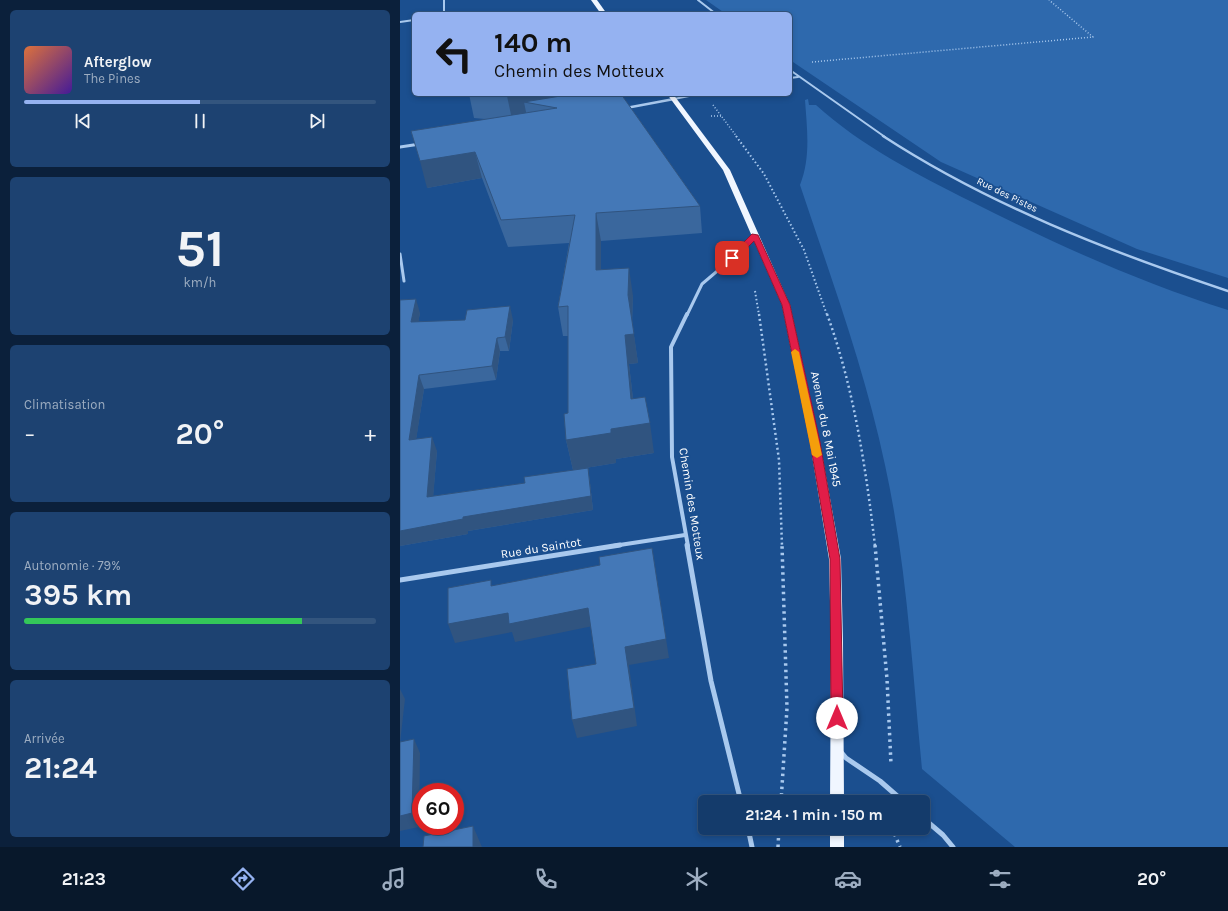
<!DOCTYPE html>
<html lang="fr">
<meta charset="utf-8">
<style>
:root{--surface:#143b6b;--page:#1d4271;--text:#f1f3f6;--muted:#9dadc1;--line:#33557e;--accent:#95b2f1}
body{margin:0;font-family:Karla,sans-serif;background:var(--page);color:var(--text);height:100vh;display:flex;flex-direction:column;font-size:15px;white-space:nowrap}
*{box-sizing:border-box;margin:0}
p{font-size:13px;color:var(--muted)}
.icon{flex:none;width:22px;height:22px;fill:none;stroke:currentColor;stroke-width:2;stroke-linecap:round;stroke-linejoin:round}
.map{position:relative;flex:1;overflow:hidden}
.panel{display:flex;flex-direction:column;gap:10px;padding:10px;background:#0b203b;width:400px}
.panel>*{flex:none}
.top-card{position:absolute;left:12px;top:12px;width:380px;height:84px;border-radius:6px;box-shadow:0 2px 6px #0003,0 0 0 1px var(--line);background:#95b2f1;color:#111;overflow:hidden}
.speed{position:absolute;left:12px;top:783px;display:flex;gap:8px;font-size:20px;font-weight:700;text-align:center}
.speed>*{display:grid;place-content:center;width:52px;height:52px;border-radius:50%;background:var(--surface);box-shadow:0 2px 6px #0003,0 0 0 1px var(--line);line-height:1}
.speed .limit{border:6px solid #d22;background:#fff;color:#111}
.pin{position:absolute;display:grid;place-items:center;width:34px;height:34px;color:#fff;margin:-17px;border-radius:8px;box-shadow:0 2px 6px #0006}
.me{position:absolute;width:44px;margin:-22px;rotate:0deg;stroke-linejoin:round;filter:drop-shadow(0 0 3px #0008)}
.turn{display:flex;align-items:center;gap:14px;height:84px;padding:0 16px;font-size:18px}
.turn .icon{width:52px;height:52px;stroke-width:2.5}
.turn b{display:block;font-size:28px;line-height:34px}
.big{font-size:30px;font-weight:700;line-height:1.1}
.panel .card{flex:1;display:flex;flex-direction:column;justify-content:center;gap:6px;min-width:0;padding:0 14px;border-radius:6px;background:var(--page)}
.panel .dial{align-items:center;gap:0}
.dial b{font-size:52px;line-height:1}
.song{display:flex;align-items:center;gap:12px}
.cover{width:48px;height:48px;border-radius:6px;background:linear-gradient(135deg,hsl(20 70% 55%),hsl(260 70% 35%))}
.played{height:4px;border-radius:2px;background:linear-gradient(90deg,var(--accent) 50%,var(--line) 50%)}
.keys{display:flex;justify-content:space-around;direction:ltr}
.heat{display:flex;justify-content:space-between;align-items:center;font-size:22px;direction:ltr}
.charge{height:6px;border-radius:3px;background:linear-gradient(90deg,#34c759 79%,var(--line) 0)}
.trip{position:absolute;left:298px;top:795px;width:232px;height:40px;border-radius:6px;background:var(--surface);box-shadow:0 2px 6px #0003,0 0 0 1px var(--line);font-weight:700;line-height:40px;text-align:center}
.dock{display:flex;height:64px;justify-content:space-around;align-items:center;background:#08182b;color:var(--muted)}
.dock .icon{width:28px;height:28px}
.dock .active{color:var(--accent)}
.dock b{font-size:18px;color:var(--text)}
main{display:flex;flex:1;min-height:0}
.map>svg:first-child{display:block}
.green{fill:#2e69ad}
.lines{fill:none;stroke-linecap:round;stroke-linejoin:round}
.path-far3{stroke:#a9c9ee;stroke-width:1.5;stroke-dasharray:1 2;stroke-linecap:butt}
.path-far2{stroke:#a9c9ee;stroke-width:2;stroke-dasharray:1.5 2.5;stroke-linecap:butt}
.path-far1{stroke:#a9c9ee;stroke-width:2.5;stroke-dasharray:2 3;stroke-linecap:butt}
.path{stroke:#a9c9ee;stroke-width:3.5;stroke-dasharray:2.5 4;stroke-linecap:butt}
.service-far1{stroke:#a9c9ee;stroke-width:2}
.service{stroke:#a9c9ee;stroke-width:2.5}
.minor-far3{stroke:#a9c9ee;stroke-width:2.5}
.minor-far2{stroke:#a9c9ee;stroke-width:3}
.minor-far1{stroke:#a9c9ee;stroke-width:4}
.minor{stroke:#a9c9ee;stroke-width:5}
.primary{fill:#f0f6ff;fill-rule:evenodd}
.wall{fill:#3a679d}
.shaded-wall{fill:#305480}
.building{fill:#4478b7;stroke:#305480}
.route{fill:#e11d48;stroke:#92132f}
.slow{fill:#f59e0b}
.labels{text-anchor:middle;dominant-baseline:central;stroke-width:3.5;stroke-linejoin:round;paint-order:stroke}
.far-street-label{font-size:10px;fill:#fff;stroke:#1b4f8f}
.street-label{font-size:12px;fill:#fff;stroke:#1b4f8f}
</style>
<main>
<section class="panel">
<div class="card">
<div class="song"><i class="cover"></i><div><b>Afterglow</b><p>The Pines</p></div></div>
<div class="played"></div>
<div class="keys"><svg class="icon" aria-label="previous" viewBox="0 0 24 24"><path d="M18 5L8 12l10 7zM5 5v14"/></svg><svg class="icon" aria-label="pause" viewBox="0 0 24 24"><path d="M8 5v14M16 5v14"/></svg><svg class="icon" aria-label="next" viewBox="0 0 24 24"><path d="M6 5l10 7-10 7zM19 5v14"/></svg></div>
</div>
<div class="card dial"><b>51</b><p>km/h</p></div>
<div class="card"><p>Climatisation</p>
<div class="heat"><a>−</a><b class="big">20°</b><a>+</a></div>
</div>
<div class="card"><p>Autonomie · 79%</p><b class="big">395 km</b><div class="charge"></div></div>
<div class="card"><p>Arrivée</p><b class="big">21:24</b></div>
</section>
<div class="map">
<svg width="828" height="847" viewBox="0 0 828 847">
<rect width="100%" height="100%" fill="#1b4f8f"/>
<g class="green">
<path d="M 306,0 L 828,0 L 828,278 L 737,249 L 541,162 L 390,60 L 390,14 L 326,14 Z"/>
<path d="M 408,99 L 409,105 L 416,105 C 461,146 518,175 572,202 C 655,244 739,282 828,310 L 828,847 L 615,847 L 522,769 C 512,668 507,565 485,465 C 465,370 431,278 400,185 C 411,157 407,129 405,100 Z"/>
</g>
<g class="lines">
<g class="path-far3">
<path d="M 412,62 L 693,37 L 649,0"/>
<path d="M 313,105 L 337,137"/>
<path d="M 311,116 L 322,116"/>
</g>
<g class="path-far2">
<path d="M 336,136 L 364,174 L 404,250 L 427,315"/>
<path d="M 355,291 L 359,315"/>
</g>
<g class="path-far1">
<path d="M 359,314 L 379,460 L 382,546"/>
<path d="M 427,314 C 454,388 466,469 475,546"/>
</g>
<g class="path">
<path d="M 475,545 L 487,679 L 491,764"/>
<path d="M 381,802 L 387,708 L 382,545"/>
<path d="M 492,828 L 500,847"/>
<path d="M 378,847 L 379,828"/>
</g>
<g class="service-far1">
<path d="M 44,0 L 44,14"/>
<path d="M 298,0 L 316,14"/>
<path d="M 0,22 L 14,20"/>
<path d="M 390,70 L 485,137"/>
<path d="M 390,78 L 398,77"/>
<path d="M 274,99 L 299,94"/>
</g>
<path class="service" d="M 483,136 C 589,205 708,251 828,291"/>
<path class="minor-far3" d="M 226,108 L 274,99"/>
<g class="minor-far2">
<path d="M 0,147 L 20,144"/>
<path d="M 0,254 L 4,281"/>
<path d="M 287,315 L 302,284 L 342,250 L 355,235"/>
</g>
<g class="minor-far1">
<path d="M 287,314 L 271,347 L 272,457 L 288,546"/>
<path d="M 213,546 L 285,535"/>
</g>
<g class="minor">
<path d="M 287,545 L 311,681 L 341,802"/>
<path d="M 0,580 L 220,545"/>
<path d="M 441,752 L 446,758 L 480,781 L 504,802"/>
<path d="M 523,818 L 543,835 L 553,847"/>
<path d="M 348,828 L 352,847"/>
</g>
<g class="primary">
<path d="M 191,0 L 197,0 L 207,14 L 201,14 Z"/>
<path d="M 267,94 L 273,94 L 330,170 L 390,305 L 420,443 L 441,559 L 443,643 L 444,802 L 430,802 L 431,643 L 429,559 L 410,443 L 382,305 L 323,170 Z"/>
<rect x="430" y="828" width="14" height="19"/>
</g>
</g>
<g class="wall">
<path d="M 69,94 L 221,94 L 300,206 L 302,233 L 201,241 L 201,269 L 233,296 L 232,323 L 238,363 L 229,364 L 233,399 L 254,453 L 216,459 L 216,463 L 173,470 L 166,440 L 168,413 L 168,336 L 163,336 L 158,307 L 169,243 L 108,247 L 82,178 L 27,188 L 85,119 L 74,118 Z"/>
<path d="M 0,300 L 20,313 L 18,322 L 113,320 L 109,351 L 100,351 L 96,380 L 24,389 L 16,439 L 37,451 L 33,496 L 125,483 L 188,468 L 190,483 L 193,510 L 68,531 L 68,534 L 0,546 Z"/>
</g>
<g class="shaded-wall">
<path d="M 117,94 L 215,94 L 157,108 L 124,102 L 128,122 L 113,124 L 107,96 Z"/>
<path d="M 75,152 L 82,178 L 27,188 L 20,161 Z"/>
<path d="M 196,213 L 201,241 L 201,298 L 196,270 Z"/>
<path d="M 229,268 L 233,296 L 232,324 L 228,295 Z"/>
<path d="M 16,299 L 20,313 L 16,336 L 11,322 Z"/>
<path d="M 110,306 L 113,320 L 109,351 L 105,337 Z"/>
<path d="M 234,334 L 238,363 L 229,364 L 236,425 L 250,423 L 254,453 L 216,459 L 216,463 L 173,470 L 166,440 L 211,429 L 225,335 Z"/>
<path d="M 97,338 L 100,351 L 96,380 L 92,366 Z"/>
<path d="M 19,375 L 24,389 L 14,454 L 9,440 Z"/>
<path d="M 32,437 L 37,451 L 32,512 L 27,497 Z"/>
<path d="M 188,468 L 190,483 L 193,510 L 68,531 L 68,534 L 0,546 L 0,531 L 63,517 Z"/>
<path d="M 252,548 L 269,658 L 229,665 L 237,726 L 177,738 L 172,720 Z"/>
<path d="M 188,608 L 193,626 L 115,642 L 112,632 L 55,643 L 48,624 L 108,613 Z"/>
<path d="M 0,689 L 5,699 L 0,743 Z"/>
<path d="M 14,739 L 20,753 L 19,827 L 0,831 L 0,816 Z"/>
<path d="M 73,826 L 82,847 L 73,847 Z"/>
</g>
<g class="building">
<path d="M 98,94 L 117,94 L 107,96 Z"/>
<path d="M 173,94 L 221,94 L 300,206 L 196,213 L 196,270 L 229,268 L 228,295 L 234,334 L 225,335 L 231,399 L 245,397 L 250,423 L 211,429 L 211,433 L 166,440 L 164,414 L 168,413 L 168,306 L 158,307 L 175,215 L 101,220 L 75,152 L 20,161 L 11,131 L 157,108 L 124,102 Z"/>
<path d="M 16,299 L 11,322 L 65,320 L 67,310 L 110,306 L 105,337 L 97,338 L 92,366 L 19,375 L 9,440 L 32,437 L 27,497 L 125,483 L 124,477 L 188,468 L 191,496 L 63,517 L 63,519 L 0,531 L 0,300 Z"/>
<path d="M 252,548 L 266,639 L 225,647 L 234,708 L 172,720 L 167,669 L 196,664 L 188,608 L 109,624 L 108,613 L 48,624 L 48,588 L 91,580 L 91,586 L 200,565 L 199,557 Z"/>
<path d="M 14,739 L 12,813 L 0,816 L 0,742 Z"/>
<path d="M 73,826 L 73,847 L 23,847 L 24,836 Z"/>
</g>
<path class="route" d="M 352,234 L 358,235 L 390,305 L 420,442 L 440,559 L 443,718 L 441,721 L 437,723 L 433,721 L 431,718 L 430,559 L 410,442 L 382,305 L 354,241 L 335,260 L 328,258 Z"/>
<path class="slow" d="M 395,349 L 399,352 L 422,455 L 417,458 L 412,455 L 391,352 Z"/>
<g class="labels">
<g class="far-street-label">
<text transform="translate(607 195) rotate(26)">Rue des Pistes</text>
</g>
<g class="street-label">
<text transform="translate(426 429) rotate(79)">Avenue du 8 Mai 1945</text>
<text transform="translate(292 504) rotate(81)">Chemin des Motteux</text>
<text transform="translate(141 548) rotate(-9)">Rue du Saintot</text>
</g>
</g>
</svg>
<div class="speed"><div class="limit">60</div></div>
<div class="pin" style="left:332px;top:258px;background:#d93025"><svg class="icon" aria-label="arrive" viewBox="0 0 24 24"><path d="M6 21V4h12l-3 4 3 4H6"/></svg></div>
<svg class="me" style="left:437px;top:718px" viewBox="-20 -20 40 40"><circle r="19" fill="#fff"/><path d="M0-13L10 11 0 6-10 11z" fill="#e11d48"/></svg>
<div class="trip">21:24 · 1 min · 150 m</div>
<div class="top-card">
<div class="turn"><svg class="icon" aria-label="left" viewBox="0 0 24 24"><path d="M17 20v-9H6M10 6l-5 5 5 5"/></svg><div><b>140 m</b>Chemin des Motteux</div></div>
</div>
</div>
</main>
<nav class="dock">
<b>21:23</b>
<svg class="icon active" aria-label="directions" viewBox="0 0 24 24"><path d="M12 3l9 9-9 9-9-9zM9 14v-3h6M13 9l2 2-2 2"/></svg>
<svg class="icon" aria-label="music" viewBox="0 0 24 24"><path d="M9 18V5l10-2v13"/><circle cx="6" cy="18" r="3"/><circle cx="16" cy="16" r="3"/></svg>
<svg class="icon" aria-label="phone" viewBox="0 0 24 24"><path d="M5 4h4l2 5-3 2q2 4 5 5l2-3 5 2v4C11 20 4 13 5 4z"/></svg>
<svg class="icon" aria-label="climate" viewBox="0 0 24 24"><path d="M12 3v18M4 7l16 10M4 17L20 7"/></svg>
<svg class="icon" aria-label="car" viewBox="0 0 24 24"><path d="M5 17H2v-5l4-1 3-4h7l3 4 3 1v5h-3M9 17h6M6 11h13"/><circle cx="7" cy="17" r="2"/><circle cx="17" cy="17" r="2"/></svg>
<svg class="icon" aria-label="filters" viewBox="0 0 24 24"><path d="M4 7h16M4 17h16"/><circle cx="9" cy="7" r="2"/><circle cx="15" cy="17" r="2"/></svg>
<b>20°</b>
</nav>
